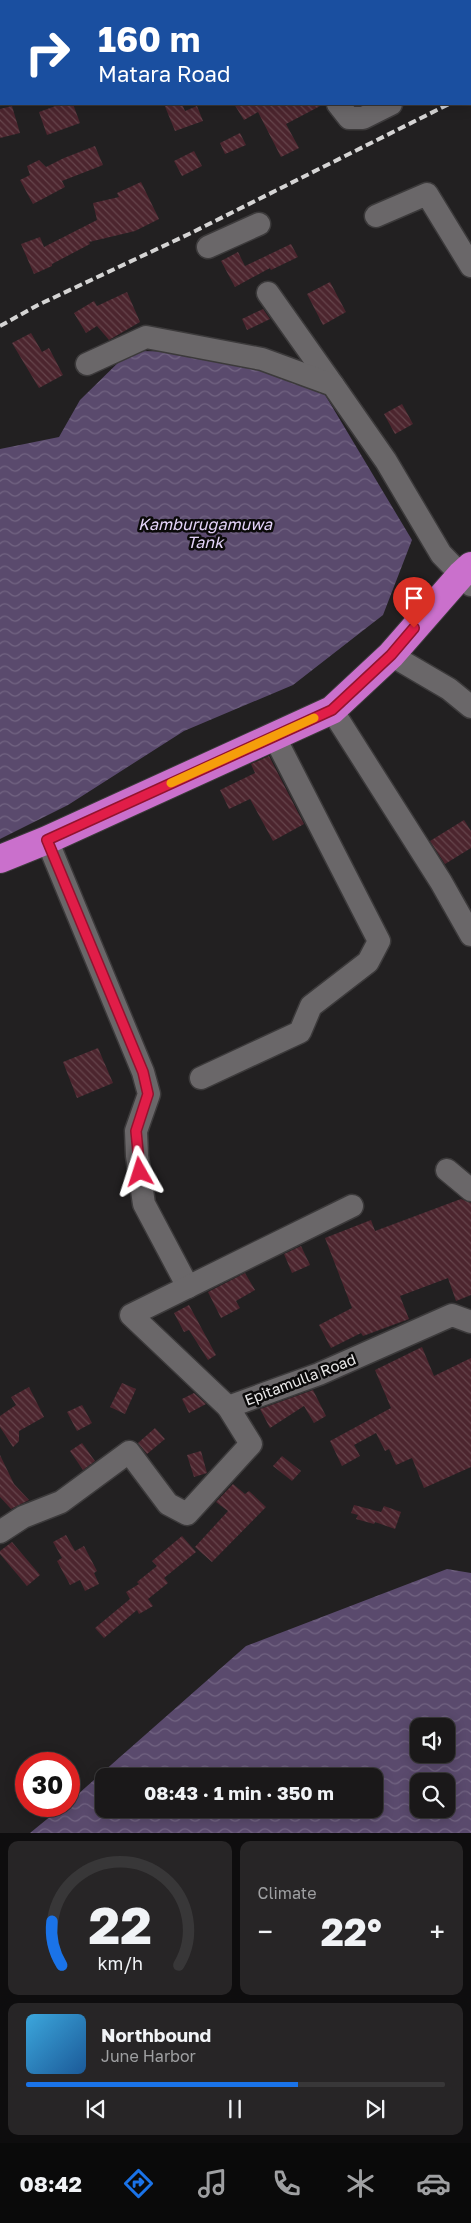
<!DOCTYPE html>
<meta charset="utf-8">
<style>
:root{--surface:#1a1819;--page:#272526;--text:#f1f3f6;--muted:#9fa0a2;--line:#383738;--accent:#1a73e8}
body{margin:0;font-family:"Golos Text",sans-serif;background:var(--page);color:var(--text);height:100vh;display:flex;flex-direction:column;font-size:19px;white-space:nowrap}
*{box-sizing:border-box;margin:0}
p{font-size:16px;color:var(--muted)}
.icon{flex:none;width:28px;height:28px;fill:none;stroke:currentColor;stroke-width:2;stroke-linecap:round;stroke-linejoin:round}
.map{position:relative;height:1833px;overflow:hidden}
.sheet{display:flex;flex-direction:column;gap:8px;padding:8px;background:#0e0d0e;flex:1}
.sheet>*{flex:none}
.banner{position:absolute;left:0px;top:0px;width:471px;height:105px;box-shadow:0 2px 12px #0003,0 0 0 1px var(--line);background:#1a4fa0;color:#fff;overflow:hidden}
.tools{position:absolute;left:410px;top:1718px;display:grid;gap:10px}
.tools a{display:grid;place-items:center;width:45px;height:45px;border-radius:10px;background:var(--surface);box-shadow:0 2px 12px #0003,0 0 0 1px var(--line);font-size:25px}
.speed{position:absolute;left:15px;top:1752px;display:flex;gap:10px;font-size:25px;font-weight:700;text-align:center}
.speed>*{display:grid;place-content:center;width:65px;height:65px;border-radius:50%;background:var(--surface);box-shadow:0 2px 12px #0003,0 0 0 1px var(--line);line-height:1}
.speed .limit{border:8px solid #d22;background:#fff;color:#111}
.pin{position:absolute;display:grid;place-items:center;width:42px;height:42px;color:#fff;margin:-51px -21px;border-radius:50% 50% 50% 0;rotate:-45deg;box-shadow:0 0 5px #0007}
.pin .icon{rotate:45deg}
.me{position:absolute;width:55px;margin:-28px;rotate:354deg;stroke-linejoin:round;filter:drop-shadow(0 0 4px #0008)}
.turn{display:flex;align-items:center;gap:18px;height:105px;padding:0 15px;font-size:22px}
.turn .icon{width:65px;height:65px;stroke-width:2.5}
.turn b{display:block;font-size:35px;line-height:42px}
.big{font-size:38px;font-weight:700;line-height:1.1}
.sheet .tile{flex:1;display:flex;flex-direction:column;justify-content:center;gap:8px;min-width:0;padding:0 18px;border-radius:10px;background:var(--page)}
.sheet .dial{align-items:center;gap:0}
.dial svg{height:130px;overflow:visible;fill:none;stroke:var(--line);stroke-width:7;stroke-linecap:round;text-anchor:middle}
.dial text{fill:var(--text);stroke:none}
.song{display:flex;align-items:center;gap:15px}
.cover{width:60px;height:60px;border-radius:8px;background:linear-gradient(135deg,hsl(200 70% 55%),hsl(210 70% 35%))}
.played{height:5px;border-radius:2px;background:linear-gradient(90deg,var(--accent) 65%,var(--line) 65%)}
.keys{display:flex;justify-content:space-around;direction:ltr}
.heat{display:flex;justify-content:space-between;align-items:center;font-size:28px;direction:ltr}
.sheet .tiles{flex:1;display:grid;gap:8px;grid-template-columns:1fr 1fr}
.tile:last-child{grid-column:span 2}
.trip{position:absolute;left:95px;top:1768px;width:288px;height:50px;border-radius:10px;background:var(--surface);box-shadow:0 2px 12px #0003,0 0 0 1px var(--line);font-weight:700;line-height:50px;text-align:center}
.dock{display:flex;height:80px;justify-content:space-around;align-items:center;background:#0a0a0a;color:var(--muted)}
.dock .icon{width:35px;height:35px}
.dock .current{color:var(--accent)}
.dock b{font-size:22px;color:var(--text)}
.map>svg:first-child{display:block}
.water{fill:url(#water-waves);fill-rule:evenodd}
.building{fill:url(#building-back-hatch)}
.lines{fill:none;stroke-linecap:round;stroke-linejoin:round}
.minor-casing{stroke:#3c3a3b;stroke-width:25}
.highway-casing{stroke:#3c3a3b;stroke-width:30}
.minor{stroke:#6a6769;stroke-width:22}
.highway{stroke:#ca70cc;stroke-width:28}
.rail{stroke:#d5d4d4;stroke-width:4;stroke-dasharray:8 4;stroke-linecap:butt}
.route-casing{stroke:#92132f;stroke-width:12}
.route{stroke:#e11d48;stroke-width:9}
.slow{stroke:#f59e0b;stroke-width:9}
.labels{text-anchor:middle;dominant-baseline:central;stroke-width:5;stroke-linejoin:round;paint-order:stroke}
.street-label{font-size:15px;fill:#eae9e9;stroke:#0b0a0a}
.water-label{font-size:16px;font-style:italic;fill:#e4d3f9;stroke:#0b0a0a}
</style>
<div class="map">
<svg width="471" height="1833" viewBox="0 0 471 1833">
<defs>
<pattern id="water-waves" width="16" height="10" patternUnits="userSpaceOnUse" patternTransform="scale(1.25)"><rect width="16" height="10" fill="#5a4a6d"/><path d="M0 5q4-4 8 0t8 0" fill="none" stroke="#726482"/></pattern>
<pattern id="building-back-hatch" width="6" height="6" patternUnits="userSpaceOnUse" patternTransform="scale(1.25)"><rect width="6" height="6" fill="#4c252e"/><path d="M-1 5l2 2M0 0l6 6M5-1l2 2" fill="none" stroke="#66454c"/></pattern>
</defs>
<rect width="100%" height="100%" fill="#222021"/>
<g class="water">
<path d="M 130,351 L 221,352 L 321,388 L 412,540 L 383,615 L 293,685 L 184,731 L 68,805 L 0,839 L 0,449 L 59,437 L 80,400 Z"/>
<path d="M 447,1569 L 471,1573 L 471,1833 L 30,1833 L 63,1806 L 69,1806 L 69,1802 L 246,1646 ZM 419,1726 L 446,1726 L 446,1754 L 419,1754 ZM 104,1776 L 374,1776 L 374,1809 L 104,1809 ZM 419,1781 L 446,1781 L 446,1809 L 419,1809 Z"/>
</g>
<g class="building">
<path d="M 61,104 L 73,104 L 80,123 L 47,135 L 39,112 Z"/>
<path d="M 164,104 L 182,104 L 185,111 L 197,106 L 203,121 L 175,131 Z"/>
<path d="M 234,104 L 324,104 L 286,124 L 299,148 L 281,157 L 258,112 L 244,120 Z"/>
<path d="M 12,106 L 20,133 L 0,138 L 0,109 Z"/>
<path d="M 240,133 L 246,145 L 225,154 L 220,143 Z"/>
<path d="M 95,146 L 103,165 L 62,181 L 65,187 L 33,204 L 20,180 L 30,175 L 27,166 L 39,160 L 46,167 L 64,158 Z"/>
<path d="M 194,151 L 202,166 L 182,176 L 174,161 Z"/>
<path d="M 141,182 L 159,219 L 135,231 L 89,242 L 90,244 L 52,264 L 52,266 L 34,274 L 21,244 L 40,237 L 44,247 L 97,220 L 93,203 L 119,197 L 117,193 Z"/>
<path d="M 291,244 L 298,257 L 271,270 L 270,268 L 235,287 L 221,261 L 238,252 L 245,266 Z"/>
<path d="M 330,282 L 346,312 L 323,325 L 307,294 Z"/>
<path d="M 127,292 L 140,322 L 109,340 L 97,326 L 86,333 L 74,313 L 94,301 L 97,306 Z"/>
<path d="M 263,309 L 270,319 L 247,330 L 242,319 Z"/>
<path d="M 31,333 L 42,352 L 49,348 L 63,375 L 39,388 L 12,343 Z"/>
<path d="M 402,404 L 413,424 L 395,434 L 384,414 Z"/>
<path d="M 269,756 L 304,824 L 273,841 L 250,799 L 229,809 L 220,790 L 255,773 L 251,764 Z"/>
<path d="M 464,820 L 471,831 L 471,848 L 445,864 L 430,841 Z"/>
<path d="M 98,1048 L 113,1083 L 77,1098 L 63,1062 Z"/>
<path d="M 461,1199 L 471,1203 L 471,1295 L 456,1301 L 448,1278 L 400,1296 L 409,1319 L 363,1336 L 361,1333 L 331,1348 L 319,1325 L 352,1308 L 325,1238 L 371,1220 L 375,1231 Z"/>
<path d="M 301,1246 L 310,1265 L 292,1273 L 284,1254 Z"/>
<path d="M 245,1273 L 255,1290 L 236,1301 L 240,1308 L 221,1318 L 208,1292 Z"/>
<path d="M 189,1305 L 216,1355 L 208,1360 L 189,1330 L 184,1332 L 174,1313 Z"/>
<path d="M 422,1347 L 434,1376 L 471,1358 L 471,1467 L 424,1488 L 412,1458 L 396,1465 L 389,1449 L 385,1451 L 376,1433 L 354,1445 L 360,1456 L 342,1466 L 330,1441 L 391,1408 L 375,1370 Z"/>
<path d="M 122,1383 L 136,1389 L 125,1414 L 110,1407 Z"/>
<path d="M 29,1387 L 44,1417 L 19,1431 L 19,1441 L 13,1447 L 0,1427 L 0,1416 L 16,1405 L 11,1397 Z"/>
<path d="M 313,1390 L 326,1416 L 314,1423 L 304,1406 L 270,1428 L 260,1409 Z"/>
<path d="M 194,1393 L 206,1404 L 189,1413 L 182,1399 Z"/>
<path d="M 82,1405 L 92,1423 L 77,1431 L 67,1412 Z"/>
<path d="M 155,1428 L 165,1439 L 147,1454 L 138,1443 Z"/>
<path d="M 82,1443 L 95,1461 L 83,1470 L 70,1451 Z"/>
<path d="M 201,1451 L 207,1473 L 194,1477 L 187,1455 Z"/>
<path d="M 0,1455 L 14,1484 L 29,1500 L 11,1509 L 0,1497 Z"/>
<path d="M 282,1456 L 301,1471 L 292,1481 L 273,1466 Z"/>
<path d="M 233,1484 L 245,1494 L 249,1491 L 266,1507 L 212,1562 L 195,1547 L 228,1511 L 216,1502 Z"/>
<path d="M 354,1505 L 381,1512 L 384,1506 L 401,1512 L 395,1529 L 375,1522 L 374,1524 L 356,1519 L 358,1515 L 351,1513 Z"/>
<path d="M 66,1535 L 75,1551 L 84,1546 L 97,1571 L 94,1573 L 99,1584 L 85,1591 L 80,1580 L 70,1585 L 57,1561 L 62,1558 L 53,1542 Z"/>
<path d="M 182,1536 L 196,1552 L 164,1578 L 168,1583 L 148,1599 L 153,1606 L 139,1614 L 137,1610 L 104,1638 L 95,1628 L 130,1599 L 126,1592 L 139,1584 L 137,1582 L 157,1566 L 152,1561 Z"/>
<path d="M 12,1542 L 40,1575 L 27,1586 L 0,1554 L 0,1551 Z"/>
</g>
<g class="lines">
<defs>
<g id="minor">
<path d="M 274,0 L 274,1"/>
<path d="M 355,0 L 355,1"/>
<path d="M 116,1 L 118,0"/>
<path d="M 0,35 L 1,34"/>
<path d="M 338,104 L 349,118 L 363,118 L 391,104"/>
<path d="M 376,216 L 427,194 L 471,266"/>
<path d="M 208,247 L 259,224"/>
<path d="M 268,293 L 333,385"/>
<path d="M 87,364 L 146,337 L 262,359 L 333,385 L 386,461 L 441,554 L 471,585"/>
<path d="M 391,655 L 449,689 L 471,707"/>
<path d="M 332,710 L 441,882 L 471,935"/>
<path d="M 47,840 L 143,1072 L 149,1094 L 136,1131 L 137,1156 L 144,1204 L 188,1287"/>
<path d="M 201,1078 L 300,1032 L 311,1006 L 368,962 L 379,941 L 274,736"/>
<path d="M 447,1170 L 471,1190"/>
<path d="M 228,1407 L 131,1315 L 352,1206"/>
<path d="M 0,1532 L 23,1517 L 61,1502 L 129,1452 L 168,1504 L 187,1514 L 251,1444 L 228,1407 L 319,1374 L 452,1315 L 471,1322"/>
</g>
<path id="highway" d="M 0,859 L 47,840 L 332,710 L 391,655 L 461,575 L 471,566"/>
</defs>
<use href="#minor" class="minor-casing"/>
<use href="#highway" class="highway-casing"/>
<use href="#minor" class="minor"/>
<use href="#highway" class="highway"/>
<g class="rail">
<path d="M 470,93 L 471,93"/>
<path d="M 0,326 L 38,305 L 191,233 L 449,104"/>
</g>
</g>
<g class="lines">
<defs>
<path id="route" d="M 140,1172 L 136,1131 L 148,1094 L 143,1072 L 47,840 L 332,710 L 391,655 L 414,628"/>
</defs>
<use href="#route" class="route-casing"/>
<use href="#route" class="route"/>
<path class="slow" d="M 171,783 L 314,718"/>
</g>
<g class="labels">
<g class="street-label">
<text transform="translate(300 1379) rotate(-21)">Epitamulla Road</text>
</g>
<g class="water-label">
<text x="205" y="524">Kamburugamuwa<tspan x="205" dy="18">Tank</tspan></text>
</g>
</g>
</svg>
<div class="tools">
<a><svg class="icon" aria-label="sound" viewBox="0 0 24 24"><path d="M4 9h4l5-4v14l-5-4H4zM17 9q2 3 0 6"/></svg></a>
<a><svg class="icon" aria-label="search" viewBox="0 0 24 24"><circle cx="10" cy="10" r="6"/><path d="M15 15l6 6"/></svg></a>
</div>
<div class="speed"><div class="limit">30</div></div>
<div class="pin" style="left:414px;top:628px;background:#d93025"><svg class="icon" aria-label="arrive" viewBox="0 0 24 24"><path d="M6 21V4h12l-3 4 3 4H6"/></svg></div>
<svg class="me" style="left:140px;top:1172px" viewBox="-20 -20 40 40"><path d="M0-17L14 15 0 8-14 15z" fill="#e11d48" stroke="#fff" stroke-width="4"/></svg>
<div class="trip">08:43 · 1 min · 350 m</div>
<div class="banner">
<div class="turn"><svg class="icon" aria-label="right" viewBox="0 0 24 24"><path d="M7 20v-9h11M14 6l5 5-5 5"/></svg><div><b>160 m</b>Matara Road</div></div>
</div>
</div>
<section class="sheet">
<div class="tiles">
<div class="tile dial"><svg viewBox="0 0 100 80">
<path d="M14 69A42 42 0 1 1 86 69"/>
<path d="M14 69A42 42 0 0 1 8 42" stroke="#1a73e8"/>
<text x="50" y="56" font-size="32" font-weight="700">22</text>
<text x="50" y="72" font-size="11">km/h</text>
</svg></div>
<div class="tile"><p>Climate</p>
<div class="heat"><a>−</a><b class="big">22°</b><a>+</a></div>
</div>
<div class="tile">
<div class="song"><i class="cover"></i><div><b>Northbound</b><p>June Harbor</p></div></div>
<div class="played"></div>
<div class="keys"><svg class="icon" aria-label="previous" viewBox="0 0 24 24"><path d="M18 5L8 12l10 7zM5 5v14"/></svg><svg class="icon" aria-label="pause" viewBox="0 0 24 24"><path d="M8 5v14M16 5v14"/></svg><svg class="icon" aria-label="next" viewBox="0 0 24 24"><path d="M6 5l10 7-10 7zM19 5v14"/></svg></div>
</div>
</div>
</section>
<nav class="dock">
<b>08:42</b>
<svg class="icon current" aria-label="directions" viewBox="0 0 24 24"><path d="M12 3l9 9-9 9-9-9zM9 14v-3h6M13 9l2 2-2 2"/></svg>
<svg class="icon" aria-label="music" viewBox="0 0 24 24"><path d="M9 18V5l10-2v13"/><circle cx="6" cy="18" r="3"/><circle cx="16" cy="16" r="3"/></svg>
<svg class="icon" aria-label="phone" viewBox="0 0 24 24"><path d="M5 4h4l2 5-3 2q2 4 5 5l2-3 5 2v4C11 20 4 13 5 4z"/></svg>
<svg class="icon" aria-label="climate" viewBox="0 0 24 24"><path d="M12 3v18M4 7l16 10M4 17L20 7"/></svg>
<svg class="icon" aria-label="car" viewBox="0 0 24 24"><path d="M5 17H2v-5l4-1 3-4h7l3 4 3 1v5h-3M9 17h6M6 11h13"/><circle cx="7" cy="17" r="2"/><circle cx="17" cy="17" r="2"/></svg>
</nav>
